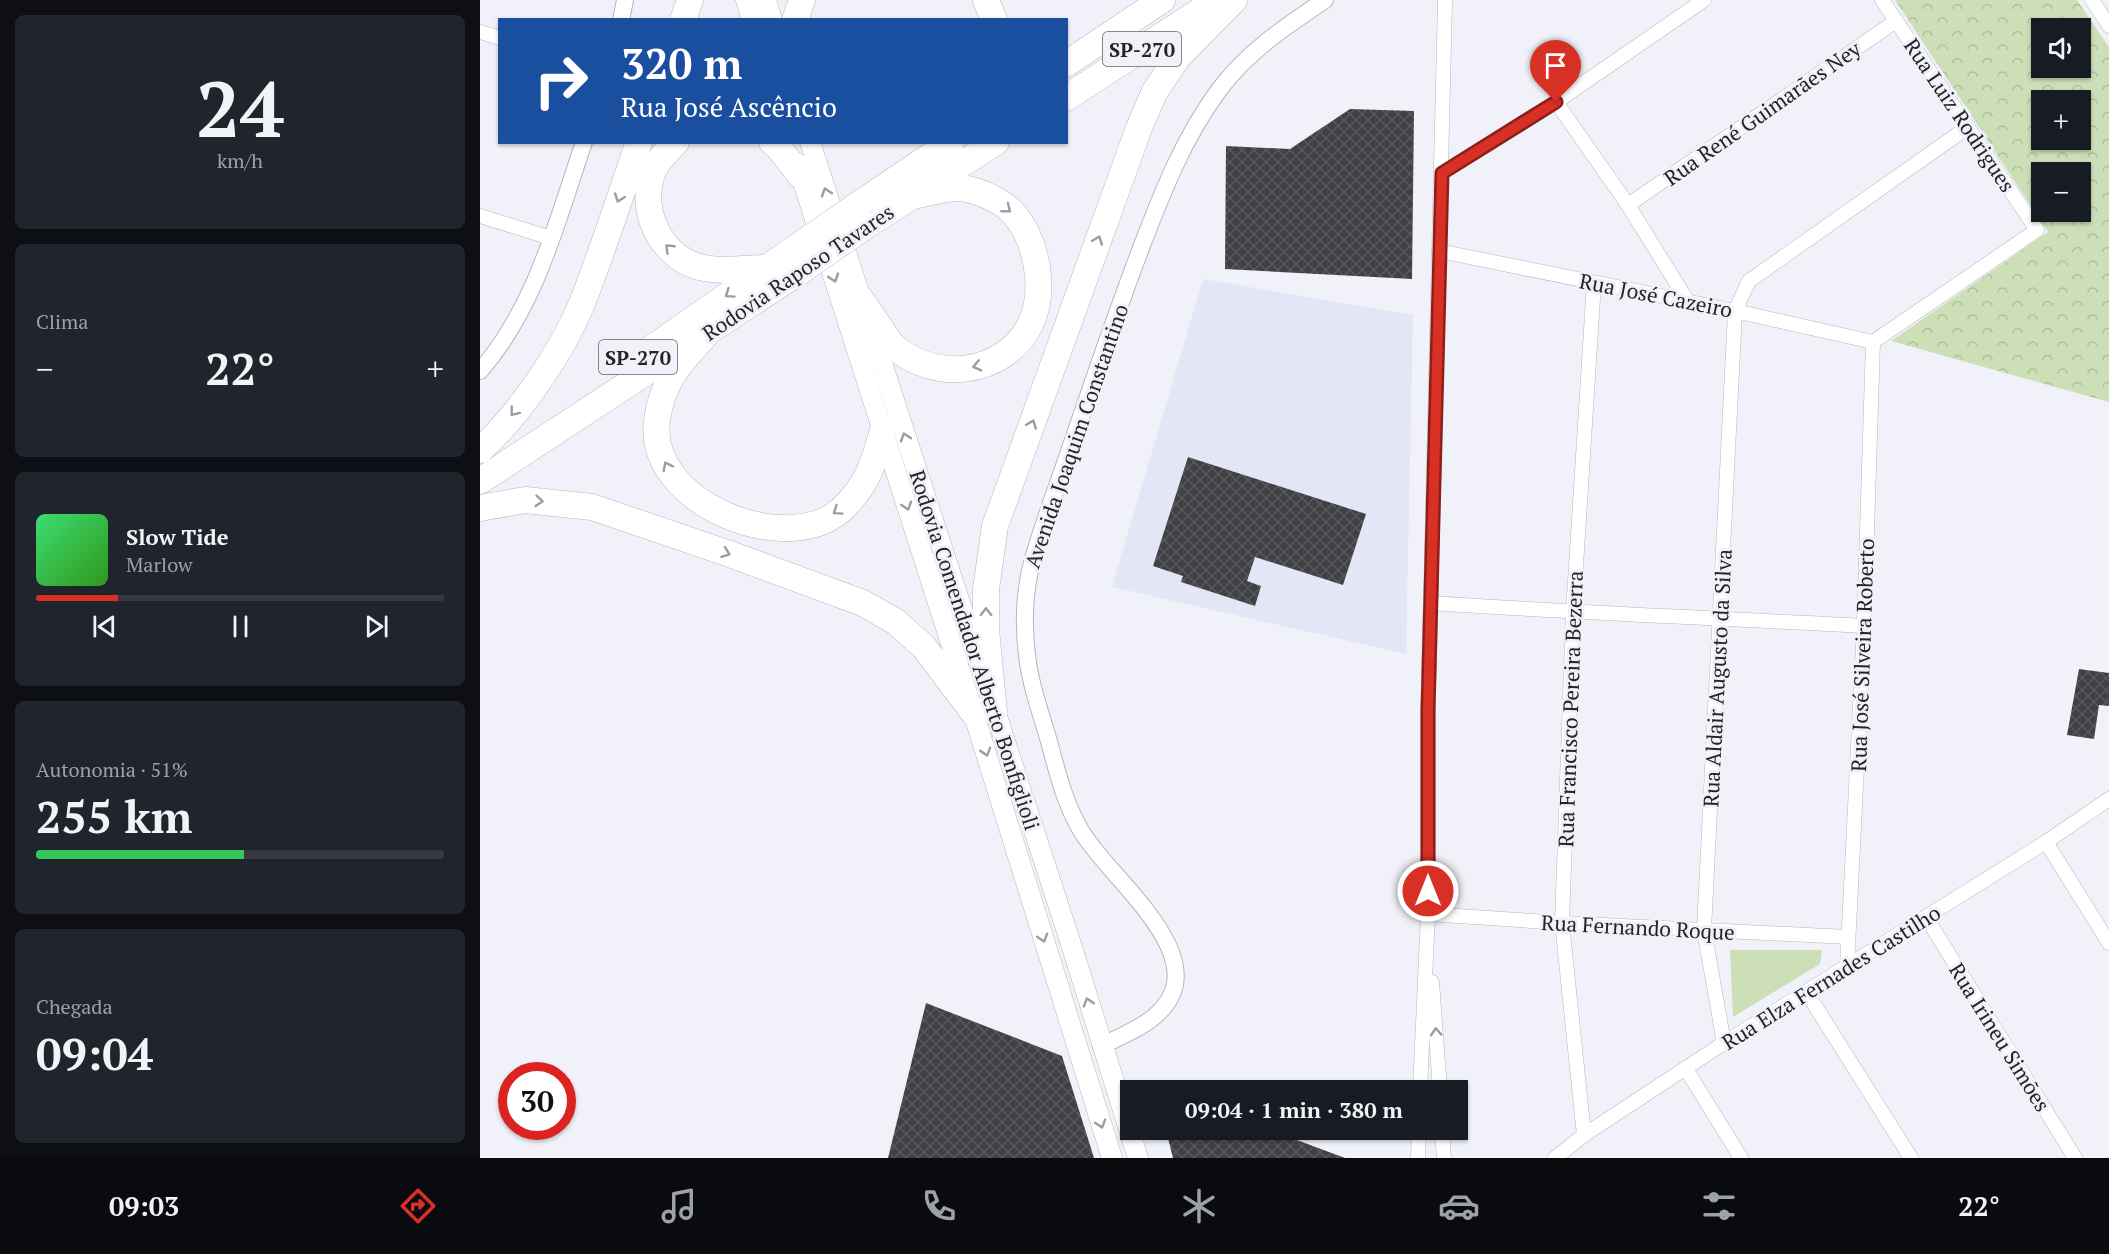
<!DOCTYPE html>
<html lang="pt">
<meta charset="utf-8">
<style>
:root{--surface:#171b24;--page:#20242c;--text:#f1f3f6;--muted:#9ea1a6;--line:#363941;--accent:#d93025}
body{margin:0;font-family:"PT Serif",serif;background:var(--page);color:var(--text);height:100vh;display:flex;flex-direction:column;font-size:22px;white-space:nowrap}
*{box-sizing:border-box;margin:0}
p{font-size:20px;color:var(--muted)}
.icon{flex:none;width:33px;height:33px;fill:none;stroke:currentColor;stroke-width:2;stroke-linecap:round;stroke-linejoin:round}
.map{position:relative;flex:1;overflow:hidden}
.sheet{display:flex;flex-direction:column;gap:15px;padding:15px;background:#0d0f14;width:480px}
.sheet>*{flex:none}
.banner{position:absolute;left:18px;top:18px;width:570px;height:126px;border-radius:0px;box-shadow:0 2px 4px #0004;background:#1a4fa0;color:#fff;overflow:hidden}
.fabs{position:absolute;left:1551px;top:18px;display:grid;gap:12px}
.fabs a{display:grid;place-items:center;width:60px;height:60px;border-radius:0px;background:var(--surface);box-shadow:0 2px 4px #0004;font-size:30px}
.speed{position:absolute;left:18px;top:1062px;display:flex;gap:12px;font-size:30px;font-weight:700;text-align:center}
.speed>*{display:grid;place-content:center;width:78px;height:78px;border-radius:50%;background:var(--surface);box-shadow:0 2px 4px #0004;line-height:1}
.speed .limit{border:9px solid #d22;background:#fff;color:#111}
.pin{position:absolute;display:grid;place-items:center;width:51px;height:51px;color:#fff;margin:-62px -26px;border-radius:50% 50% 50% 0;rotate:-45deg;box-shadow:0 0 6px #0007}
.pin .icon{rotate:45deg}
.me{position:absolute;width:66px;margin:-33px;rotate:0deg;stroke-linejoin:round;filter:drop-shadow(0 0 4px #0008)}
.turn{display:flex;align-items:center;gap:21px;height:126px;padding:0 24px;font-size:27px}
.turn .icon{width:78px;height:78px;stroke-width:2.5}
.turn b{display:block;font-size:42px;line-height:51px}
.big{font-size:45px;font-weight:700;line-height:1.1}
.sheet .widget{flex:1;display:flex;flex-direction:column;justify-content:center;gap:9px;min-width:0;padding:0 21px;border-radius:9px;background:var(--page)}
.sheet .dial{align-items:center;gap:0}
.dial b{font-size:78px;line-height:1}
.song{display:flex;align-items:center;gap:18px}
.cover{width:72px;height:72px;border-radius:9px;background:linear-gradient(135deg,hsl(140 70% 55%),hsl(110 70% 35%))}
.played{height:6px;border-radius:3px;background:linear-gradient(90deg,var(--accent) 20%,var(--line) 20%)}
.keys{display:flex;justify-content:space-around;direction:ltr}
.heat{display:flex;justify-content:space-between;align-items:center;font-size:33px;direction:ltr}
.charge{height:9px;border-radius:4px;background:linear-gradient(90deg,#34c759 51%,var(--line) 0)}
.trip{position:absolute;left:640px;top:1080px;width:348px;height:60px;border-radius:0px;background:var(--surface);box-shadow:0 2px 4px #0004;font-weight:700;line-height:60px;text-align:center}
.dock{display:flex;height:96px;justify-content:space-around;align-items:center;background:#090b0e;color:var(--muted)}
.dock .icon{width:42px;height:42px}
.dock .active{color:var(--accent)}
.dock b{font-size:27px;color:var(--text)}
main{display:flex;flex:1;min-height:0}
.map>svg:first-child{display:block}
.built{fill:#e3e6f4}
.forest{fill:url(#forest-crowns);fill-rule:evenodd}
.green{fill:#ccdfb6}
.building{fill:url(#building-cross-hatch)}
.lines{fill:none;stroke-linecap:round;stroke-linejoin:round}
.minor-casing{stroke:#b5b7bd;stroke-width:15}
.tertiary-casing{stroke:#b5b7bd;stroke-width:18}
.secondary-casing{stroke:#b5b7bd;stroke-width:21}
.motorway-casing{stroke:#b5b7bd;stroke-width:27}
.minor{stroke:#fff;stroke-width:14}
.tertiary{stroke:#fff;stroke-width:16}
.secondary{stroke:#fff;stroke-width:20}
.motorway{stroke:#fff;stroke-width:26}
.motorway-bridge-casing{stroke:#b5b7bd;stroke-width:27;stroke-linecap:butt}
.motorway-bridge{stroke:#fff;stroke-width:26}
.oneway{stroke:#9c9d9e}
.route-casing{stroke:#8d1f18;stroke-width:15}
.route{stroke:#d93025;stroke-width:10}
.labels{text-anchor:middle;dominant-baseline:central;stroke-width:6;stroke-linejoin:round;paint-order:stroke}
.shield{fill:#f1f2f9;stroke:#626267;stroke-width:1.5}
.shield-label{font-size:20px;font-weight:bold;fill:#242528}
.street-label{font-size:21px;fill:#242528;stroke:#f1f2f9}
</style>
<main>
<section class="sheet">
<div class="widget dial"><b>24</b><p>km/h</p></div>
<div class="widget"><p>Clima</p>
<div class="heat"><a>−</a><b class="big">22°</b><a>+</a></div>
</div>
<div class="widget">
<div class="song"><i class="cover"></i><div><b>Slow Tide</b><p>Marlow</p></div></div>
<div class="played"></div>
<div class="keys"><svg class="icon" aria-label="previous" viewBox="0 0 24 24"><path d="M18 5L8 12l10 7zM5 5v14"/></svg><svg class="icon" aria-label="pause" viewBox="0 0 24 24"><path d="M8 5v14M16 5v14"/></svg><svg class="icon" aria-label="next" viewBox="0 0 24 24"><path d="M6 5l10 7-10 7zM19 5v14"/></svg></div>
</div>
<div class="widget"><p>Autonomia · 51%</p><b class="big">255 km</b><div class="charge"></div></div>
<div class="widget"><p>Chegada</p><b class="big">09:04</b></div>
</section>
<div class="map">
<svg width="1629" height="1158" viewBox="0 0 1629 1158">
<defs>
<pattern id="forest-crowns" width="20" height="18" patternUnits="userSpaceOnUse" patternTransform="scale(1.5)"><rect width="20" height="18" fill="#ccdfb6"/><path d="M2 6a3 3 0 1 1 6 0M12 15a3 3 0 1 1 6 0" fill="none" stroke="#afbf9c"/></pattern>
<pattern id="building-cross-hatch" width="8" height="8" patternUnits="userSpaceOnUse" patternTransform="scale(1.5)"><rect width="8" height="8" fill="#404045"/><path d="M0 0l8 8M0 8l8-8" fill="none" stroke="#59595d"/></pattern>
</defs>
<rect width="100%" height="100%" fill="#f1f2f9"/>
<path class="built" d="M 723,279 L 933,315 L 926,654 L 632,587 Z"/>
<path class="forest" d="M 1415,0 L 1597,0 L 1629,47 L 1629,402 L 1411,341 L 1568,232 ZM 1562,28 L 1600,28 L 1600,68 L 1562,68 ZM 1562,100 L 1600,100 L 1600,140 L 1562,140 ZM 1562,172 L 1600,172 L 1600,212 L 1562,212 Z"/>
<path class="green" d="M 1250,950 L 1342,950 L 1340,964 L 1253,1017 Z"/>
<g class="building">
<path d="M 870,109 L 934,111 L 932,279 L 745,269 L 746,146 L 810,149 Z"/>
<path d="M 708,457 L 886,514 L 863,585 L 775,557 L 767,581 L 781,586 L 775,606 L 701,582 L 703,576 L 673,566 Z"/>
<path d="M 1599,669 L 1629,673 L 1629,706 L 1619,705 L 1614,739 L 1587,735 Z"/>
<path d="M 446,1003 L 582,1056 L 614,1158 L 408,1158 Z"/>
<path d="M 686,1130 L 790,1130 L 865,1158 L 693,1158 Z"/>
</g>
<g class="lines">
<defs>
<g id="minor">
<path d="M 1612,0 L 1629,26"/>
<path d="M 0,32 L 20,38"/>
<path d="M 1076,102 L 1148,205 L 1208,302"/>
<path d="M 962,173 L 1076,102 L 1224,0"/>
<path d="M 1148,205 L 1416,21"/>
<path d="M 0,216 L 71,238"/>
<path d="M 959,251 L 1255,311 L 1393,342"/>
<path d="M 1393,342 L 1557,230 L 1402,0"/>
<path d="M 951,603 C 1095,613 1240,618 1384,626"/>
<path d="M 1566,842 L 1629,943"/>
<path d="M 948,914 L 1082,923 L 1368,937"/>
<path d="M 1446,917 L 1595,1158"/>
<path d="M 1367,967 L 1384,626 L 1393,342"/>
<path d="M 952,982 L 960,1090"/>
<path d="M 1327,993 L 1431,1158"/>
<path d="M 1244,1043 L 1224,930 L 1255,311 L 1269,281 L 1488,127"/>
<path d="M 1206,1069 L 1261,1158"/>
<path d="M 940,1090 L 948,914 L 948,710 L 965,0"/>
<path d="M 962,1130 L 964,1158"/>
<path d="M 1104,1135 L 1082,923 L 1093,613 L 1114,283"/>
<path d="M 938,1158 L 939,1130"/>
<path d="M 1075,1158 L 1104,1135 L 1244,1043 L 1566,842 L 1629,799"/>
</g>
<g id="tertiary">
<path d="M 141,20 L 145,0"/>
<path d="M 0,371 C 56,307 77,221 104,142"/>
<path d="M 621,1046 C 639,1037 660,1029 675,1016 C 742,959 627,878 600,829 C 583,799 577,770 568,738 C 560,711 550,683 547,655 C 544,630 544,601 549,576 C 554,550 564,525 572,500 C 583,470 593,439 604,408 C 622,355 641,301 661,248 C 682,193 704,137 739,90 C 767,52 806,26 845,0"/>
</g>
<g id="secondary">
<path d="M 266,0 L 272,20"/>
<path d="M 286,0 L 292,20"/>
<path d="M 330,142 L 590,941 L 658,1158"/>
<path d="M 317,163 L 493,712 L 632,1158"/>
</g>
<g id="motorway">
<path d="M 506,0 L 514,20"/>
<path d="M 203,20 L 210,0"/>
<path d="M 315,20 L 322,0"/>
<path d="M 586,64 L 682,0"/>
<path d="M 586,98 L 737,0"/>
<path d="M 196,142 C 188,151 177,160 173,171 C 159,208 178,253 216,266 C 237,273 264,268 285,268"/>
<path d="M 292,142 L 298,147 L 320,175"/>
<path d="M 385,200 L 471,142"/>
<path d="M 387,225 L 516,142"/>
<path d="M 380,298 L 411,344 C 452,383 525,377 551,323 C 566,290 557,241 534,214 C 526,204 508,195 495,191 C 475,184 453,192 433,196"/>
<path d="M 228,332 C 202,362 182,379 177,421 C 166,502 305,559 361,510 C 387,486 394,463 403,430"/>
<path d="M 155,360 L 314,249"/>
<path d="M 0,450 C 39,415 82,352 102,303 C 123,251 140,196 159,142"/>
<path d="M 0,481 L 319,272"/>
<path d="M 0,508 L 45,500 L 112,507 L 247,553 L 383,603 L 416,622 L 444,647 L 493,712"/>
<path d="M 514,712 L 506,630 L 506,589 L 515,526 L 659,128 L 674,93 L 697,58 L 754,0"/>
</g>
</defs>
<use href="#minor" class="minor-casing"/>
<use href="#tertiary" class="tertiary-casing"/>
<use href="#secondary" class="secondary-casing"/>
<use href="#motorway" class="motorway-casing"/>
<use href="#minor" class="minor"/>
<use href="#tertiary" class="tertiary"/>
<use href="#secondary" class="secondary"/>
<use href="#motorway" class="motorway"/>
<defs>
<g id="motorway-bridge">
<path d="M 314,249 L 385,200"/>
<path d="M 319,272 L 387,225"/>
</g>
</defs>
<use href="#motorway-bridge" class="motorway-bridge-casing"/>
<use href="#motorway-bridge" class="motorway-bridge"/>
</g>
<defs><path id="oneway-chevron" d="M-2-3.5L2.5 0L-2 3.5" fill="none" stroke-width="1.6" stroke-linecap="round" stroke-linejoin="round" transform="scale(1.5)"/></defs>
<g class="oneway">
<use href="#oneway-chevron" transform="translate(346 192) rotate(-108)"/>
<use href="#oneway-chevron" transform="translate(139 198) rotate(110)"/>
<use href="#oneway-chevron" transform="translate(527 209) rotate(39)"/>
<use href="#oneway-chevron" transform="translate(618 240) rotate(-70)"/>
<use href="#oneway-chevron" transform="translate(189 248) rotate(-136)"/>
<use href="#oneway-chevron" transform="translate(354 278) rotate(72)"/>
<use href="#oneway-chevron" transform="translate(249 294) rotate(145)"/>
<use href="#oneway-chevron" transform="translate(497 366) rotate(167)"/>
<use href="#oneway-chevron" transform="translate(34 412) rotate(128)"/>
<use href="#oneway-chevron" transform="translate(552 424) rotate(-70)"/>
<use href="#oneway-chevron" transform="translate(425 437) rotate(-108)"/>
<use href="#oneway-chevron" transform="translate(187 466) rotate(-117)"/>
<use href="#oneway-chevron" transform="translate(59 501) rotate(5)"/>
<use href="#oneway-chevron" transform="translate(427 506) rotate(72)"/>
<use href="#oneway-chevron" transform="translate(357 511) rotate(145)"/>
<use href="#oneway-chevron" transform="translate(246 553) rotate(20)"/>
<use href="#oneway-chevron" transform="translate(506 612) rotate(-90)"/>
<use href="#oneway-chevron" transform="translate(506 752) rotate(73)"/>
<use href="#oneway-chevron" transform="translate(563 938) rotate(73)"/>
<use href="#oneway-chevron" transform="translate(608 1002) rotate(-107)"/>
<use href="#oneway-chevron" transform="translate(956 1032) rotate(-94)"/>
<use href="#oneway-chevron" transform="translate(621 1124) rotate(73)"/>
</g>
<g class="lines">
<defs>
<path id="route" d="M 948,891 L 948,710 L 962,173 L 1076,102"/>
</defs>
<use href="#route" class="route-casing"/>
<use href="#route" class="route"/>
</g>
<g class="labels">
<g class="shield">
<rect x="623" y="32" width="78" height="34" rx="4.5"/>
<rect x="119" y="340" width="78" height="34" rx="4.5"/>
</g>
<g class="shield-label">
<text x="662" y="49">SP-270</text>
<text x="158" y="357">SP-270</text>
</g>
<g class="street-label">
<text transform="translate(1282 113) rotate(-35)">Rua René Guimarães Ney</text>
<text transform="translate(1480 115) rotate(56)">Rua Luiz Rodrigues</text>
<text transform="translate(318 272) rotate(-34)">Rodovia Raposo Tavares</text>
<text transform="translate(1176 295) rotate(11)">Rua José Cazeiro</text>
<text transform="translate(596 436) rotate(-71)">Avenida Joaquim Constantino</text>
<text transform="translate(495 650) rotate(72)">Rodovia Comendador Alberto Bonfiglioli</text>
<text transform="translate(1382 655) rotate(-88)">Rua José Silveira Roberto</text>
<text transform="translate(1237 678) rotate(-87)">Rua Aldair Augusto da Silva</text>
<text transform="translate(1090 709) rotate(-88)">Rua Francisco Pereira Bezerra</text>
<text transform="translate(1158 927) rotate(3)">Rua Fernando Roque</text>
<text transform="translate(1351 977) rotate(-32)">Rua Elza Fernades Castilho</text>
<text transform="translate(1520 1037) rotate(58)">Rua Irineu Simões</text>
</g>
</g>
</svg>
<div class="fabs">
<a><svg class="icon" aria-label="sound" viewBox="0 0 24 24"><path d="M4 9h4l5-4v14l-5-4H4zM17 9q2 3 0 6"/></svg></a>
<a>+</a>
<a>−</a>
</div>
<div class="speed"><div class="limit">30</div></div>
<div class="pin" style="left:1076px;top:102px;background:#d93025"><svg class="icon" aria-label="arrive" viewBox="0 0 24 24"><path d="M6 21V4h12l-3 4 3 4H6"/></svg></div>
<svg class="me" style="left:948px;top:891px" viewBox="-20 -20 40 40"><circle r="17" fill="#d93025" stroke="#fff" stroke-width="3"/><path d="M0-11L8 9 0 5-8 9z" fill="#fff"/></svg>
<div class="trip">09:04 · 1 min · 380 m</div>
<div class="banner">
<div class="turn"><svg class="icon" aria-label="right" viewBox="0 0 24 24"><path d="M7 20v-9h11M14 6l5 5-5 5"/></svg><div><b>320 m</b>Rua José Ascêncio</div></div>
</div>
</div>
</main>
<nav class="dock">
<b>09:03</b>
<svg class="icon active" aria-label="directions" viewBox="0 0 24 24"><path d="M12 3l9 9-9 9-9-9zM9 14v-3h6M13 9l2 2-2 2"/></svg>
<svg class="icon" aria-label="music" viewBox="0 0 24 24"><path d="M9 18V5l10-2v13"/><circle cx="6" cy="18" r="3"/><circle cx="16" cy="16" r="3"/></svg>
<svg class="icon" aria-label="phone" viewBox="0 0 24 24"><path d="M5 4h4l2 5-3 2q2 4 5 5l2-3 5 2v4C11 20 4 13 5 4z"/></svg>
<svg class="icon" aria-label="climate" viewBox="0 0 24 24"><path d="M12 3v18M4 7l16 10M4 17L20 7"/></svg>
<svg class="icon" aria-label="car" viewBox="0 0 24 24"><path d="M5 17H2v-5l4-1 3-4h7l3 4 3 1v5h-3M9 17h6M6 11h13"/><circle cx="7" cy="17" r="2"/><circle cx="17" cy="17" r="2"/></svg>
<svg class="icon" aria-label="filters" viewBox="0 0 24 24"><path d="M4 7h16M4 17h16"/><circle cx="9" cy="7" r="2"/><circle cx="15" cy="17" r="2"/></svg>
<b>22°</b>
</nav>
